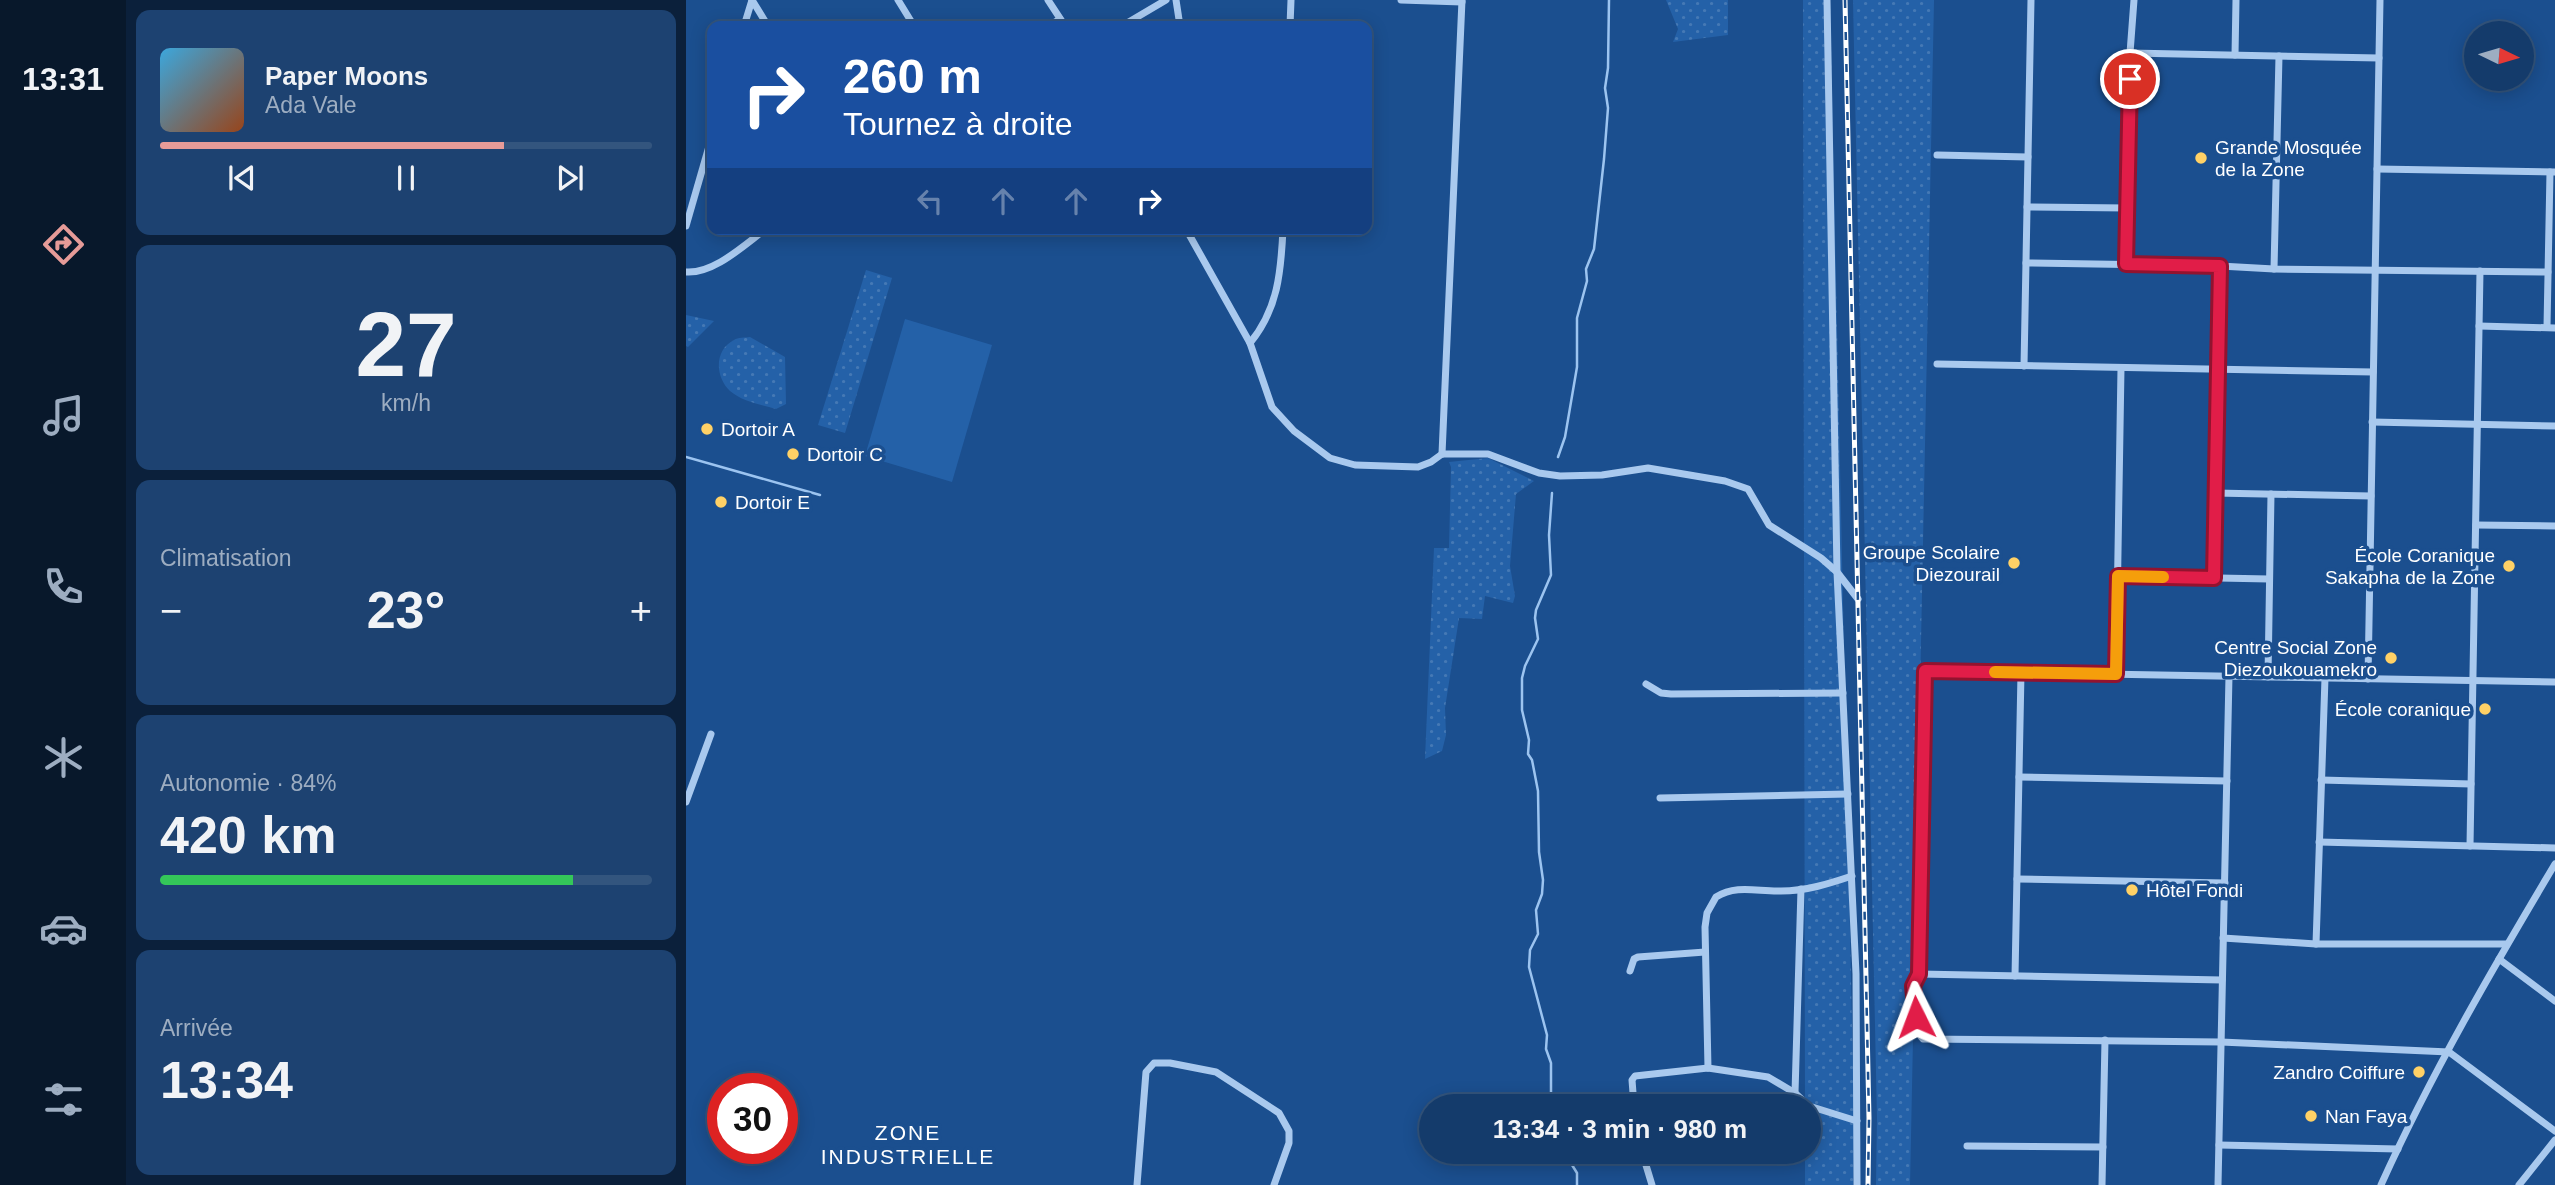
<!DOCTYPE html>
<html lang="fr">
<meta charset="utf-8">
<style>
:root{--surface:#143b6b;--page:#1d4271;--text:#f1f3f6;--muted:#9dadc1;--line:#33557e;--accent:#e69b98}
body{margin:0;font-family:Helvetica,sans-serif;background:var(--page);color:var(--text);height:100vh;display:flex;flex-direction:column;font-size:26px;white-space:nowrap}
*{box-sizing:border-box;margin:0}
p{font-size:23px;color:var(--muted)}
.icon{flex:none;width:38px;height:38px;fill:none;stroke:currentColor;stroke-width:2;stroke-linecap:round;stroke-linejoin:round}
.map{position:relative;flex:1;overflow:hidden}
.side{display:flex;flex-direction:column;gap:10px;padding:10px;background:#0b203b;width:560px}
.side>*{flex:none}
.hud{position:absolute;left:21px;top:21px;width:665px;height:214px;border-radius:14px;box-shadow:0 4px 18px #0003,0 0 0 2px var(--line);background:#1a4fa0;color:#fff;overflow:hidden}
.needle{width:46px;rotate:95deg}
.tools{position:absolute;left:1778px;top:21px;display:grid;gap:14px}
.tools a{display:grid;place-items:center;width:70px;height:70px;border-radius:50%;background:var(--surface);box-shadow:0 4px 18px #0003,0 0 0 2px var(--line);font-size:35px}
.speed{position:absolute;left:21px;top:1073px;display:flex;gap:14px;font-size:35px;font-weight:700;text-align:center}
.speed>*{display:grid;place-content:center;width:91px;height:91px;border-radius:50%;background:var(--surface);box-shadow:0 4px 18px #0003,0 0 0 2px var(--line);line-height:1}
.speed .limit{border:10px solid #d22;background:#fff;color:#111}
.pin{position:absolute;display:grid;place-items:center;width:60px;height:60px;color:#fff;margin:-30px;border:4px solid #fff;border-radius:50%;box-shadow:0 2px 7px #0007}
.me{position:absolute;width:77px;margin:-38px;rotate:357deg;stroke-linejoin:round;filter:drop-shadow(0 0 5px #0008)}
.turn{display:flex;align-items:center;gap:24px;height:147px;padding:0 21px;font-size:32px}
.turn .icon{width:91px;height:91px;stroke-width:2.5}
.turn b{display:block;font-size:49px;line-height:60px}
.lanes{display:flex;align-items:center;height:66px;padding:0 21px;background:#0003;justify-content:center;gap:35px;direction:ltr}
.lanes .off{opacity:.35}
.big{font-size:52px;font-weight:700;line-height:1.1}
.side .tile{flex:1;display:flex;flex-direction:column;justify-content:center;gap:10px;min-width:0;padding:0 24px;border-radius:14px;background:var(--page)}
.side .dial{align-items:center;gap:0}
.dial b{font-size:91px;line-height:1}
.song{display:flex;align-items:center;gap:21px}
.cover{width:84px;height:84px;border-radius:10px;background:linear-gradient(135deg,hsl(200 70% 55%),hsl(20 70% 35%))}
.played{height:7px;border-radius:4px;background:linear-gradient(90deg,var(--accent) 70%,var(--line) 70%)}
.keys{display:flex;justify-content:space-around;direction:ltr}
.heat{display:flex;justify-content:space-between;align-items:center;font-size:38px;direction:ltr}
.charge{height:10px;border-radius:5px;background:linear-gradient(90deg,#34c759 84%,var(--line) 0)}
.trip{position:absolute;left:733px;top:1094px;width:402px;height:70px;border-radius:35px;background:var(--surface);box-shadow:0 4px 18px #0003,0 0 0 2px var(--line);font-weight:700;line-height:70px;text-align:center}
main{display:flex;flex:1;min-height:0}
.dock{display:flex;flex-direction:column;width:126px;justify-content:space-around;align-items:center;background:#08182b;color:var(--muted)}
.dock .icon{width:49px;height:49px}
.dock .on{color:var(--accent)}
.dock b{font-size:32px;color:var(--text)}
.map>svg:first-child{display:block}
.green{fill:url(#green-dots)}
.pitch{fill:#2461a8}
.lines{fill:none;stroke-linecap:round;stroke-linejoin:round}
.stream{stroke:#9cc4f0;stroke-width:2.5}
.street{stroke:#a9c9ee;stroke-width:7}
.rail-casing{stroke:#fff;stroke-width:5}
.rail{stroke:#1b4f8f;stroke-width:2.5;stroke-dasharray:8;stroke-linecap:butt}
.route-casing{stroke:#92132f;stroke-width:18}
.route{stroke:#e11d48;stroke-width:12}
.slow{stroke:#f59e0b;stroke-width:12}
.poi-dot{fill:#ffd166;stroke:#1b4f8f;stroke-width:2.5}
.labels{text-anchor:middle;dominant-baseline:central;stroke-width:7;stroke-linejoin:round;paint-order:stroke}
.poi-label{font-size:19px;fill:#fff;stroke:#1b4f8f;text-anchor:start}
.neighbourhood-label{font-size:21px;letter-spacing:2px;fill:#fff;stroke:#1b4f8f}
</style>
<main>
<nav class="dock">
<b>13:31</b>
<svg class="icon on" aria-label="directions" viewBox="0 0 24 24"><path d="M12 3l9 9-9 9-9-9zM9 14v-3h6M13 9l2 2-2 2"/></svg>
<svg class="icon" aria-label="music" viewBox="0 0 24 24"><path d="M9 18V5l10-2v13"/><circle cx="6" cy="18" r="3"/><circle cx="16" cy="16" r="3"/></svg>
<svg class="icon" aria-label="phone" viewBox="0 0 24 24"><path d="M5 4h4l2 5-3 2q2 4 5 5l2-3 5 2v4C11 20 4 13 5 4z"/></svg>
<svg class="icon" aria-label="climate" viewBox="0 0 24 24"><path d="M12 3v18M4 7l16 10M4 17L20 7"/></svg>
<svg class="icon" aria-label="car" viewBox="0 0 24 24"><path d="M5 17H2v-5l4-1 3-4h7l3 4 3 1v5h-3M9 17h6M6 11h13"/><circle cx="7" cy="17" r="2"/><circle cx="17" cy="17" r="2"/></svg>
<svg class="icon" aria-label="filters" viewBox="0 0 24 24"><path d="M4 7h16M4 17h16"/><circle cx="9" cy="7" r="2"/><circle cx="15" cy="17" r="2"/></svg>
</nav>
<section class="side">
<div class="tile">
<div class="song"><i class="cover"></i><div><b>Paper Moons</b><p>Ada Vale</p></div></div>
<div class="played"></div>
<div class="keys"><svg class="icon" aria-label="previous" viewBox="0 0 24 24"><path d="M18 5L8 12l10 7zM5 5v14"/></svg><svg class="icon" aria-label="pause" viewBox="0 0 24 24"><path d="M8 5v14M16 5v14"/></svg><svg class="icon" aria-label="next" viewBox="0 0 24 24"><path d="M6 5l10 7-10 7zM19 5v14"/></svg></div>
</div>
<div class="tile dial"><b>27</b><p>km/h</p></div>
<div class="tile"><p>Climatisation</p>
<div class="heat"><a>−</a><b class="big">23°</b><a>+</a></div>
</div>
<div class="tile"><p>Autonomie · 84%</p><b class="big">420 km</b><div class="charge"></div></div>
<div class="tile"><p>Arrivée</p><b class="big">13:34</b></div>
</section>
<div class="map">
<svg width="1869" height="1185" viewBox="0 0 1869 1185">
<defs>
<pattern id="green-dots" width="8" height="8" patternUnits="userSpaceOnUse" patternTransform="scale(1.75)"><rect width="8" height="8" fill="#2461a8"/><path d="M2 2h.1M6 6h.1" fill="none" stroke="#4579b5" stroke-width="1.8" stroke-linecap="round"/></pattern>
</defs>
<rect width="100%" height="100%" fill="#1b4f8f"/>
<g class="green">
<path d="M 980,0 L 1042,0 L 1042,35 L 987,42 L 992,29 Z"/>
<path d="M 1117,0 L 1144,0 L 1168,1118 L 1167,1185 L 1119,1185 L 1119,1152 L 1124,1152 L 1124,1106 L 1119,1106 Z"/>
<path d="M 1167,0 L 1248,0 L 1224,1185 L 1190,1185 L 1191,1118 Z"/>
<path d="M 180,270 L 206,278 L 159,433 L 132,425 Z"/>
<path d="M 0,315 L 28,321 L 2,347 L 0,346 Z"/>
<path d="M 64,337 L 99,357 L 100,404 L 90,409 C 74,404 57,402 44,391 C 29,377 28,350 48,340 C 52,337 59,338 64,337 Z"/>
<path d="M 802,458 L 848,481 L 830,494 L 824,566 L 829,596 L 827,603 L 799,596 L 796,619 L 773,618 L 759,708 L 760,735 L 756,751 L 739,759 L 748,548 L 763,548 L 765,467 L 763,462 Z"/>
</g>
<path class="pitch" d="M 219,319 L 306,345 L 266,482 L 179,456 Z"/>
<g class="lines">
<g class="stream">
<path d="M 0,457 L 134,495"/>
<path d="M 872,457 L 879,437 L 891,367 L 891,318 L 901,281 L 900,269 L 908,249 L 918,159 L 922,108 L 919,88 L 922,68 L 923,0"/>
<path d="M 866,493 L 863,535 L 865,575 L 850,610 L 849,618 L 852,639 L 839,666 L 836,678 L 836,710 L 843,740 L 842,754 L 846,760 L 852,791 L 853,852 L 857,880 L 856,894 L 850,910 L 852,934 L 844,950 L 843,967 L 861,1035 L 860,1049 L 865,1063 L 865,1098 L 869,1106"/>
<path d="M 878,1152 L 891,1173 L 891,1185"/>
</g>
<g class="street">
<path d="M 66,0 L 82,26"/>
<path d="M 212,0 L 228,26"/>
<path d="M 362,0 L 379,26"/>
<path d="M 490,0 L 494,26"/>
<path d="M 715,0 L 776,2"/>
<path d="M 1141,0 L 1151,572 L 1170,974 L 1171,1185"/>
<path d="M 58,26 L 66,0"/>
<path d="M 363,26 L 374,19"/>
<path d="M 436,26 L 480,0"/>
<path d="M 604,26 L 605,0"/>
<path d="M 1444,53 L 1693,58"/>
<path d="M 1549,55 L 1550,0"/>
<path d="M 1251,155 L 1342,157"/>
<path d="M 1691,169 L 1869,172"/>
<path d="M 1341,207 L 1441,208"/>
<path d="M 0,226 L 26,136"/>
<path d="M 500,229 L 564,343 L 586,407 L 608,431 L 644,458 L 669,465 L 732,467 L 745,462 L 756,454 L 802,454 L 853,473 L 874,476 L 916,475 L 962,468 L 1039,481 L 1062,489 L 1083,525 L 1135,558 L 1151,572 L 1172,599"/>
<path d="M 1340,263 L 1534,266 L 1588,269 L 1862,272"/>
<path d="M 1440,264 L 1444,53 L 1448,0"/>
<path d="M 1588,269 L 1593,56"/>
<path d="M 0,272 C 28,274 58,245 80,229"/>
<path d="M 1793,326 L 1869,328"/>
<path d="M 1861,327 L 1864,172"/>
<path d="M 564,343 C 592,309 595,272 597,229"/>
<path d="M 1251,364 L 1687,372"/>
<path d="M 1338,366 L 1345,0"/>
<path d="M 1686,422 L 1869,426"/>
<path d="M 756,454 L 776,0"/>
<path d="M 1529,493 L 1685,496"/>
<path d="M 1790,525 L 1869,526"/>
<path d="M 1431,576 L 1583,579"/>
<path d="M 1528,578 L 1534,266"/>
<path d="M 1430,674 L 1435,368"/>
<path d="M 1582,677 L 1585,494"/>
<path d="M 1682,679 L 1694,0"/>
<path d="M 1869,682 L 1239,671 L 1233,974 L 1227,986 L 1227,991 L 1231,1032 L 1237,1039 L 1535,1042 L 1763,1052 L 1869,1131"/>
<path d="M 960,684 L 975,693 L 985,694 L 1157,693"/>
<path d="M 1333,777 L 1541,781"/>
<path d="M 1635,780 L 1785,784"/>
<path d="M 974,798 L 1162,794"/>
<path d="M 0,802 L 25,734"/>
<path d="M 1633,842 L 1869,848"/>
<path d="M 1784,846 L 1794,271"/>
<path d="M 1331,879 L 1539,883"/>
<path d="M 1537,938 L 1630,944 L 1820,944"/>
<path d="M 1630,944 L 1639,678"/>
<path d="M 1813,959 L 1869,1001"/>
<path d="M 944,971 L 948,959 L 952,957 L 1019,952"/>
<path d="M 1233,974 L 1536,980"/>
<path d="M 1329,976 L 1335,673"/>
<path d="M 1022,1068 L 1019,927 L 1021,913 L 1030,897 C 1051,884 1072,892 1095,891 C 1120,891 1142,884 1166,876"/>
<path d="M 1109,1093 L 1115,889"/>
<path d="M 948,1106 L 946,1080 L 949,1076 L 1022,1068 L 1082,1077 L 1109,1093 L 1123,1106 L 1171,1121"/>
<path d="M 1533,1145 L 1712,1149"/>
<path d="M 1281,1146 L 1417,1147"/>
<path d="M 956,1152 L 966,1185"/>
<path d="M 451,1185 L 460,1072 L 468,1063 L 484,1063 L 530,1072 L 593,1113 L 603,1131 L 603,1143 L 588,1185"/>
<path d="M 1416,1185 L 1419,1040"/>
<path d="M 1532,1185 L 1543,676"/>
<path d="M 1695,1185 C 1745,1074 1807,968 1869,864"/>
<path d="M 1833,1185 L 1869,1140"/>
</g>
<defs>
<path id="rail" d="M 1159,0 L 1183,1118 L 1182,1185"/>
</defs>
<use href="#rail" class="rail-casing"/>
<use href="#rail" class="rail"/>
</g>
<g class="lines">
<defs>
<path id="route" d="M 1230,1017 L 1227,986 L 1233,974 L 1239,671 L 1430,674 L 1432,576 L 1528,578 L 1534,266 L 1440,264 L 1444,79"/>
</defs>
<use href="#route" class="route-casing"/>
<use href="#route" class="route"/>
<path class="slow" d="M 1309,672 L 1430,674 L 1432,576 L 1477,577"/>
</g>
<g class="poi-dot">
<circle cx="1515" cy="158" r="7"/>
<circle cx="21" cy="429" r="7"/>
<circle cx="107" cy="454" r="7"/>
<circle cx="35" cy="502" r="7"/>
<circle cx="1328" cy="563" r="7"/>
<circle cx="1823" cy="566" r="7"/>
<circle cx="1705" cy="658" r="7"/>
<circle cx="1799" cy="709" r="7"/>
<circle cx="1446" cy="890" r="7"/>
<circle cx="1733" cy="1072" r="7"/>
<circle cx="1625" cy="1116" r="7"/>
</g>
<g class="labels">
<g class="poi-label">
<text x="1529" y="147">Grande Mosquée<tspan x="1529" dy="22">de la Zone</tspan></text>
<text x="35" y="429">Dortoir A</text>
<text x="121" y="454">Dortoir C</text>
<text x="49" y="502">Dortoir E</text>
<text x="1314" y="552" text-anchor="end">Groupe Scolaire<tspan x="1314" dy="22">Diezourail</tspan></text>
<text x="1809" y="555" text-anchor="end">École Coranique<tspan x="1809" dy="22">Sakapha de la Zone</tspan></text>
<text x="1691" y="647" text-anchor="end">Centre Social Zone<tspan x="1691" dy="22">Diezoukouamekro</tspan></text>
<text x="1785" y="709" text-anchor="end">École coranique</text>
<text x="1460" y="890">Hôtel Fondi</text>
<text x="1719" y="1072" text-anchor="end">Zandro Coiffure</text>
<text x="1639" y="1116">Nan Faya</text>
</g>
<g class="neighbourhood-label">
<text x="222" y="1132">ZONE<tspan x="222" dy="24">INDUSTRIELLE</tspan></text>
</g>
</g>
</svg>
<div class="tools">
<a><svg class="needle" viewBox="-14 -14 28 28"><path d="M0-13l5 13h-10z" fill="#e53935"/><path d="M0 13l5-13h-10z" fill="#9dadc1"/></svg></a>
</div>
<div class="speed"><div class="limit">30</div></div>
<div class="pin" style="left:1444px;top:79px;background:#d93025"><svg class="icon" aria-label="arrive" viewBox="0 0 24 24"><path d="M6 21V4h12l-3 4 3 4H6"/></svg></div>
<svg class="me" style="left:1230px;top:1017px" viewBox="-20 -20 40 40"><path d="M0-17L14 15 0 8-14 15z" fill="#e11d48" stroke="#fff" stroke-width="4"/></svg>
<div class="trip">13:34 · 3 min · 980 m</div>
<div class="hud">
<div class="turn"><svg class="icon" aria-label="right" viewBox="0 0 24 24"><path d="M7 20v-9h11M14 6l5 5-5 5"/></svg><div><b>260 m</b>Tournez à droite</div></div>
<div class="lanes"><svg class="icon off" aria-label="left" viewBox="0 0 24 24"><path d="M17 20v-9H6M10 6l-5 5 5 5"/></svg><svg class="icon off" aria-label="ahead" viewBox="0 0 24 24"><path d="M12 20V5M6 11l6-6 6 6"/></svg><svg class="icon off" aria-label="ahead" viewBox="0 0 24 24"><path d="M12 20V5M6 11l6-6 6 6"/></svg><svg class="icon" aria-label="right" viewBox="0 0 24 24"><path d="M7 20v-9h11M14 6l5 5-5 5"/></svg></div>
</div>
</div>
</main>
